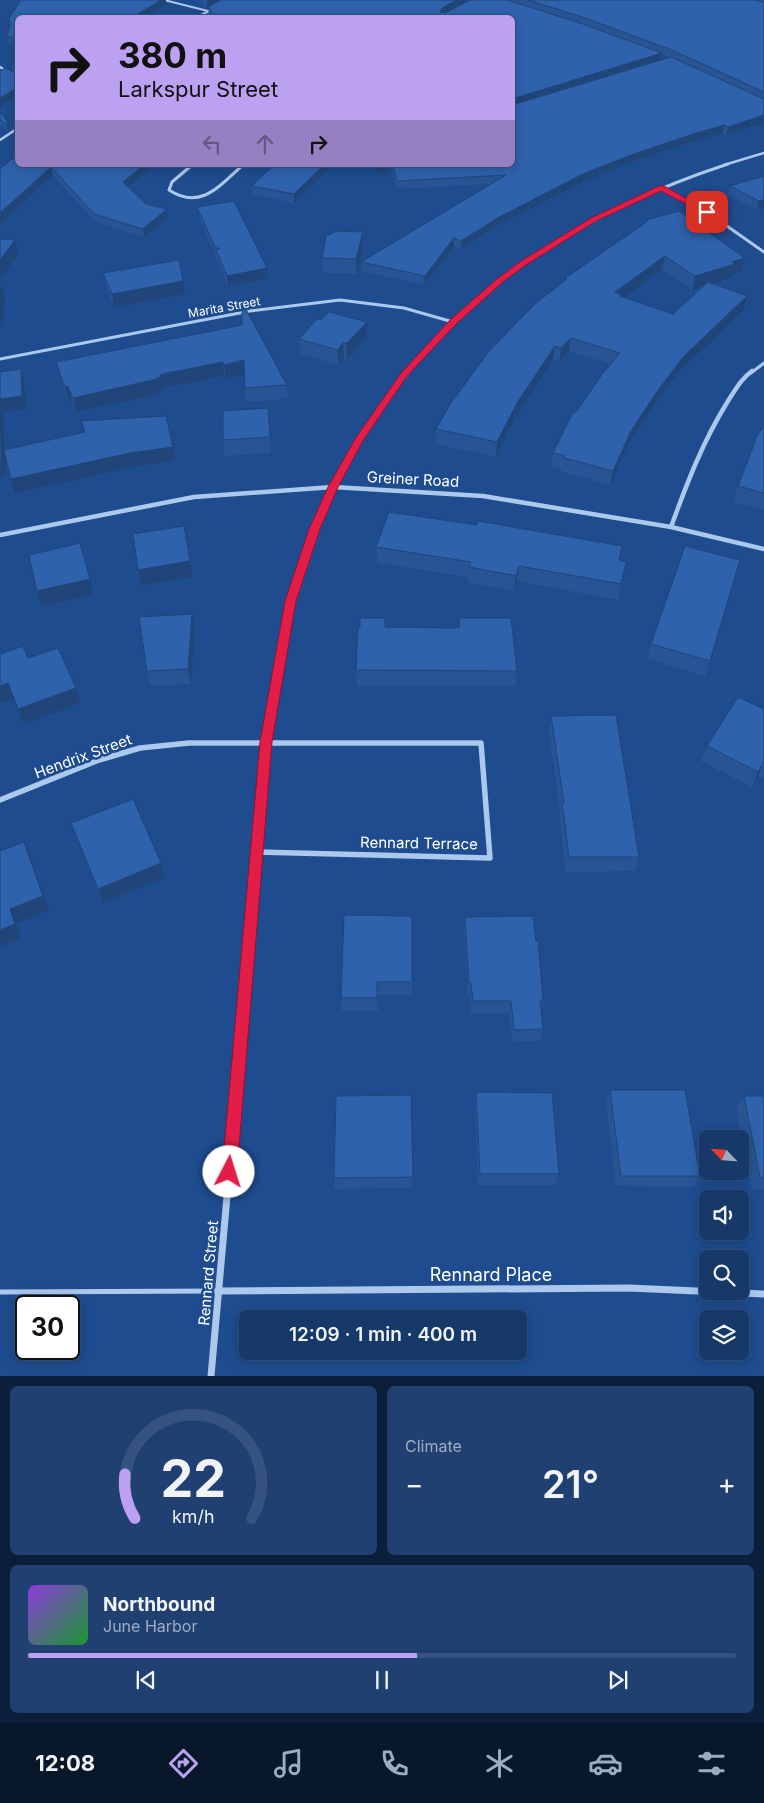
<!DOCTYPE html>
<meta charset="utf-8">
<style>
:root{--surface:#16396a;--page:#1f4070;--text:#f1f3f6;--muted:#9eacc1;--line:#35537e;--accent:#bca0f2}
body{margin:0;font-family:Inter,sans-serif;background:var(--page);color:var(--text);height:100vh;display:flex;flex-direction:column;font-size:19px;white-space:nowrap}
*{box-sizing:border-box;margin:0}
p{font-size:16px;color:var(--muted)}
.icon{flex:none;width:28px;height:28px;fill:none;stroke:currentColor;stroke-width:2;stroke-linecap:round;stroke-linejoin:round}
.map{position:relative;height:1376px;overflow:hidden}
.details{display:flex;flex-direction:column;gap:10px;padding:10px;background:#0c1f3a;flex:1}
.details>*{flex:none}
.guide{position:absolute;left:15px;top:15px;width:500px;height:152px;border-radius:8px;box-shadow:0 2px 12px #0003,0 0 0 1px var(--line);background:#bca0f2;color:#111;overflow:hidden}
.needle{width:32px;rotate:295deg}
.tools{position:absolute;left:699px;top:1130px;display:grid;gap:10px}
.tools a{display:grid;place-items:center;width:50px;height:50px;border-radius:8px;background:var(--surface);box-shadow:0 2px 12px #0003,0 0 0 1px var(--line);font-size:25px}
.speed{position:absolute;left:15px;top:1295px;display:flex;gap:10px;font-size:25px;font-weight:700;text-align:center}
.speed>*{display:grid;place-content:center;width:65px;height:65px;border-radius:50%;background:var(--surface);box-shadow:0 2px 12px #0003,0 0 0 1px var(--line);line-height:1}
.speed .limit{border:2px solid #111;border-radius:8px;background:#fff;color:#111}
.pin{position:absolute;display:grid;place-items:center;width:42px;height:42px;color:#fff;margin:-21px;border-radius:10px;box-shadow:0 2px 8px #0006}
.me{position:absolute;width:55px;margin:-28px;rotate:5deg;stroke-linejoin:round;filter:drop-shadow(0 0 4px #0008)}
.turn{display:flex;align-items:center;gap:18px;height:105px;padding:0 20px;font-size:22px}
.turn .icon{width:65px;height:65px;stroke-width:2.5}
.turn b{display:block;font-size:35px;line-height:42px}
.lanes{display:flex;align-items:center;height:48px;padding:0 20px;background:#0003;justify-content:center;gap:25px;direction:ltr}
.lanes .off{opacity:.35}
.big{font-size:38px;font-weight:600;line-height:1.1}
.details .card{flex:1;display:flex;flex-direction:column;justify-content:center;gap:8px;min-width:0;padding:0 18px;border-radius:8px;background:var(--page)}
.details .dial{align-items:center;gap:0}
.dial svg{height:130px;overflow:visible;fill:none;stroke:var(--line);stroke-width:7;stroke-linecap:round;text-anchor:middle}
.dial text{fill:var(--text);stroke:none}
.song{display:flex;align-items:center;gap:15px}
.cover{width:60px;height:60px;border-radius:8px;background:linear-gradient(135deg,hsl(270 70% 55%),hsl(130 70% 35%))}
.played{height:5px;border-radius:2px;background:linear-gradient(90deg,var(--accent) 55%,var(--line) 55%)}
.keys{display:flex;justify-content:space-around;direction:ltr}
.heat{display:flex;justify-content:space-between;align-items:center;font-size:28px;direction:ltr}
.details .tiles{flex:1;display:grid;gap:10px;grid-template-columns:1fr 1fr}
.card:last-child{grid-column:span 2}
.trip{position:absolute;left:239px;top:1310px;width:288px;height:50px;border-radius:8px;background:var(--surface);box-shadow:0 2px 12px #0003,0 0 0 1px var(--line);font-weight:600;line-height:50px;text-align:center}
.tabs{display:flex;height:80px;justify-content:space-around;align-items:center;background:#09172a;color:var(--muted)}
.tabs .icon{width:35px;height:35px}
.tabs .active{color:var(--accent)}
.tabs b{font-size:22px;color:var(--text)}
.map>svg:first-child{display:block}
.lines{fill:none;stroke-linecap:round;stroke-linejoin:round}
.service-far1{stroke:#adc8ed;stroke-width:2}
.service{stroke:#adc8ed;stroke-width:5}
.minor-far4{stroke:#adc8ed;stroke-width:2.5}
.minor-far3{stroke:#adc8ed;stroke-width:3}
.minor-far2{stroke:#adc8ed;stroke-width:4.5}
.minor-far1{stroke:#adc8ed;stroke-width:5.5}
.minor{stroke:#adc8ed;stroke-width:7}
.wall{fill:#285494;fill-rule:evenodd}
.shaded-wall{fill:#204578}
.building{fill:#2e62ac;stroke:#204578}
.route{fill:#e11d48;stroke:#92132f}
.labels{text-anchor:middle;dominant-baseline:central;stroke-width:5;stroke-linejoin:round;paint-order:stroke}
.far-street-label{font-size:12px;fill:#fff;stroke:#1e4c8e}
.street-label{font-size:15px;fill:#fff;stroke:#1e4c8e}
.near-street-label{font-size:18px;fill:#fff;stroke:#1e4c8e}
</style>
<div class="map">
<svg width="764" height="1376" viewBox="0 0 764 1376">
<rect width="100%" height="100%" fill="#1e4c8e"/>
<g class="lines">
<path class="service-far1" d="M 164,0 L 208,11"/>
<path class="service" d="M 0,1292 L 219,1291"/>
<g class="minor-far4">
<path d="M 195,18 L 213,9"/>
<path d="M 0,67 L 18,78"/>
<path d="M 0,140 L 18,128"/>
<path d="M 724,165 L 764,153"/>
</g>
<g class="minor-far3">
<path d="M 192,165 L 172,182 L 169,190 C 201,211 220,185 243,165"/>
<path d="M 661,188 L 707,212 L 764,252"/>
<path d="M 0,359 L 250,311 L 340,300 L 404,308 L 453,322"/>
<path d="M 407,373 C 433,343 459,313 490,289 C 561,232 642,192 728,164"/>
<path d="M 751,373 L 764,363"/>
</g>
<g class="minor-far2">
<path d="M 671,527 C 687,483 703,441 728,401 C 736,389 741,379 752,371"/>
<path d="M 0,535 L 194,497 L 333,487 L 483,496 L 671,527 L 764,549"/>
<path d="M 284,634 C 300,543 347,441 409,371"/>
</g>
<g class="minor-far1">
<path d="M 0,800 L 99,760 L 140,748 L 189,743 L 481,743 L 490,858 L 257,852"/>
<path d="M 248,962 L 263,778 L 284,632"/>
</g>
<g class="minor">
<path d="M 219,1291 L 629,1288 L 764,1294"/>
<path d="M 211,1376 L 248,961"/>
</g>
</g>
<g class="wall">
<path d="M 21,0 L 166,0 L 166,4 L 18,18 L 18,45 L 8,43 L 7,36 Z"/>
<path d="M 200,0 L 764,0 L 764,123 L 726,135 L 723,133 L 692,142 L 629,163 L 584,182 L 500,224 L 461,249 L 454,247 L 424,285 L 361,271 L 361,262 L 491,184 L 397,189 L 392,169 L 392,165 L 512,165 L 512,18 L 210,16 L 209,14 L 208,7 L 204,7 ZM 661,54 L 669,57 L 661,60 Z"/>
<path d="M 18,61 L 18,95 L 3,104 L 3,107 L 0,109 L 17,74 L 13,71 L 11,64 Z"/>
<path d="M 0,112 L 8,122 L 10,129 L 8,131 L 0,126 Z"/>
<path d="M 18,154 L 155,165 L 128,187 L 146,204 L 167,209 L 168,217 L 144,238 L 95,222 L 53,175 L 0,224 L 0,169 Z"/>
<path d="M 274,165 L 333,165 L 294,203 L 252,194 L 252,186 Z"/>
<path d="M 373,165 L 386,165 L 386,172 L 375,174 Z"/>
<path d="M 764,176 L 764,208 L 757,210 L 728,195 L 730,186 Z"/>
<path d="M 197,207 L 267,268 L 268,278 L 228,286 L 199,217 Z"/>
<path d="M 646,220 L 745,258 L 741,271 L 732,274 L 732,277 L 711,283 L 747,296 L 744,310 L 680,371 L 653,407 L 628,445 L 610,485 L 562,472 L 562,470 L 551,467 L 553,453 L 576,412 L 610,364 L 569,351 L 559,362 L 553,360 L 516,417 L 496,457 L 435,444 L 436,429 L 563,282 L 564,279 L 646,223 ZM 662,269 L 692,290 L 704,286 L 673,314 L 624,297 Z"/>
<path d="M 363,232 L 363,247 L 357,274 L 323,273 L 322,258 Z"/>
<path d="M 103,273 L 185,294 L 114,307 L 106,286 Z"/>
<path d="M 321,320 L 367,322 L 367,337 L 347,359 L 344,358 L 338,365 L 300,354 L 299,339 Z"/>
<path d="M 242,325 L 287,385 L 288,399 L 246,402 L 244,374 L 226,379 L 224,376 L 169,387 L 163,389 L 163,391 L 159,392 L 159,394 L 76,412 L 72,400 L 68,401 L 60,376 L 56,362 Z"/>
<path d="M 268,408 L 271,453 L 225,456 L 223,440 Z"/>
<path d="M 764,426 L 764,510 L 733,502 L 738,486 Z"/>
<path d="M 376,547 L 619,560 L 626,562 L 618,600 L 517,581 L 514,591 L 468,583 L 468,577 L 377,563 Z"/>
<path d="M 192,614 L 195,629 L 191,684 L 150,686 L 147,671 Z"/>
<path d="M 459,618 L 517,671 L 515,686 L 357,686 L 356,670 L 385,627 L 456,628 L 459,627 Z"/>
<path d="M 651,644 L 710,661 L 705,676 L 647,659 Z"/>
<path d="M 764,709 L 764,777 L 763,779 L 758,776 L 752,787 L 701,761 L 707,746 Z"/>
<path d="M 551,716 L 639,857 L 635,871 L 566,872 L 559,817 L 560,812 L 549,731 Z"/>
<path d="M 71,823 L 161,863 L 165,877 L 103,903 Z"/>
<path d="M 412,916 L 412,995 L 377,995 L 378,1011 L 342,1011 L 341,998 Z"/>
<path d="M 465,917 L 543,1000 L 541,1009 L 543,1029 L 540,1041 L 512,1042 L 509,1013 L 471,1013 L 470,995 L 468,995 L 464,930 Z"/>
<path d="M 610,1090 L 700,1176 L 694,1187 L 616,1186 L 606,1102 Z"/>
<path d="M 476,1092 L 559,1174 L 555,1185 L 478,1185 L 475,1104 Z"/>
<path d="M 744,1096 L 764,1096 L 764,1189 L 752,1189 L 736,1108 Z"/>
<path d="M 413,1177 L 412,1188 L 334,1189 L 334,1178 Z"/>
</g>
<g class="shaded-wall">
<path d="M 161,0 L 166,0 L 166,4 L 144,18 L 132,18 Z"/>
<path d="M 208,0 L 222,0 L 207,8 L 207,1 Z"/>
<path d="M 457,0 L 469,0 L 442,15 L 440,12 L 442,8 Z"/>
<path d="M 662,53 L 660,61 L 512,107 L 512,99 Z"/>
<path d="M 18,87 L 18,95 L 3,104 L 3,107 L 0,109 L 0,98 Z"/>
<path d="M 764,115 L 764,123 L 726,135 L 728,127 Z"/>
<path d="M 8,122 L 10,129 L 8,131 L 7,124 Z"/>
<path d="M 724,125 L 723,133 L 692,142 L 629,163 L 584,182 L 500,224 L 461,249 L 461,241 L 501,216 L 585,173 L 631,155 L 693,134 Z"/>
<path d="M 144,165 L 155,165 L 124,190 L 123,182 Z"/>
<path d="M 324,165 L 333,165 L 294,203 L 294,194 Z"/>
<path d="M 379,165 L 386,165 L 386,172 L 375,174 L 375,166 Z"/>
<path d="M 51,167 L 53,175 L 0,224 L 0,213 Z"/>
<path d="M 764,200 L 764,208 L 757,210 L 759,201 Z"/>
<path d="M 167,209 L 168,217 L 144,238 L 143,229 Z"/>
<path d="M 363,232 L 363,247 L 357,274 L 356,259 Z"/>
<path d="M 454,238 L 454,247 L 424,285 L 425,276 Z"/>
<path d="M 15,240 L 18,254 L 0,280 L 0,260 Z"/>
<path d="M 665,256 L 662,269 L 621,300 L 615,292 Z"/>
<path d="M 745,258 L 741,271 L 732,274 L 732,277 L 692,290 L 695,276 L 732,262 Z"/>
<path d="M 267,268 L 268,278 L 228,286 L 227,276 Z"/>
<path d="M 183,281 L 185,294 L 114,307 L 112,294 Z"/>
<path d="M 1,284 L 5,299 L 2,327 L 0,321 L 0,291 Z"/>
<path d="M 747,296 L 744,310 L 680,371 L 653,407 L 628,445 L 610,485 L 613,471 L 631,431 L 656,393 L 683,357 Z"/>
<path d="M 367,322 L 367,337 L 347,359 L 346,344 Z"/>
<path d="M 571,338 L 569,351 L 559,362 L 561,348 Z"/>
<path d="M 343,343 L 344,358 L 338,365 L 338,350 Z"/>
<path d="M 555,346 L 553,360 L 516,417 L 496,457 L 497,442 L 517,403 Z"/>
<path d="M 244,360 L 245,374 L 226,379 L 224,365 Z"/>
<path d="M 223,362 L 224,376 L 169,387 L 163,389 L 163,391 L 159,392 L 159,394 L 76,412 L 73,398 L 156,378 L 160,375 L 167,373 Z"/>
<path d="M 21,369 L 24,383 L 26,409 L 3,412 L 6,475 L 0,477 L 0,399 Z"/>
<path d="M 68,386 L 72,400 L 68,401 L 65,387 Z"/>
<path d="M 173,447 L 175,460 L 133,467 L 15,493 L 11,479 L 130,453 Z"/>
<path d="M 190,561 L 192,577 L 141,585 L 138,570 Z"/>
<path d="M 519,566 L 517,581 L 514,591 L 516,576 Z"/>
<path d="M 90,579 L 94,594 L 42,607 L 37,591 Z"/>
<path d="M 192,614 L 195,629 L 191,684 L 188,669 Z"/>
<path d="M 8,683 L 14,699 L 0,703 L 0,686 Z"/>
<path d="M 76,688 L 80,703 L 24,724 L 18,709 Z"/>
<path d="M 764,762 L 758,776 L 752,787 L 758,772 Z"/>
<path d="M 24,842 L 30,856 L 49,910 L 16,923 L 21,938 L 0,947 L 0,930 L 10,909 Z"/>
<path d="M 161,863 L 165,877 L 103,903 L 98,889 Z"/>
</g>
<g class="building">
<path d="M 21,0 L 161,0 L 132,18 L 18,18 L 18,39 L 7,36 L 10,26 L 9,18 Z"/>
<path d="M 221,0 L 457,0 L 442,8 L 440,12 L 445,13 L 470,0 L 507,0 L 583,24 L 662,53 L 512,99 L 512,18 L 207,18 L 213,14 L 208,7 Z"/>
<path d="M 528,0 L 756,0 L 764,2 L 764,92 L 672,50 L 585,18 Z"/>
<path d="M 671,57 L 764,99 L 764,115 L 728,127 L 724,125 L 693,134 L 631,155 L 585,173 L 501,216 L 461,241 L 454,238 L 425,276 L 361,262 L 506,175 L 397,181 L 393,165 L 512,165 L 512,105 Z"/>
<path d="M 18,61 L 18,68 L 11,64 Z"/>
<path d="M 5,68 L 18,74 L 18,87 L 0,98 L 0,71 Z"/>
<path d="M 0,112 L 8,122 L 7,124 L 0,120 Z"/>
<path d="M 18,154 L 18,165 L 144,165 L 123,182 L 146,204 L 167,209 L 143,229 L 94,214 L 51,167 L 0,213 L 0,169 Z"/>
<path d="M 274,165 L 324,165 L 294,194 L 252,186 Z"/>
<path d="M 764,176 L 764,200 L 759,201 L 730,186 Z"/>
<path d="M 234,201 L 267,268 L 227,276 L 216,249 L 220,249 L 215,247 L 197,207 Z"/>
<path d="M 679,211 L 745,258 L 732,262 L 735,264 L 695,276 L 665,256 L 615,292 L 622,295 L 620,296 L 673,314 L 708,282 L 747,296 L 683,357 L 656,393 L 631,431 L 613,471 L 564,458 L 565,456 L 553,453 L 573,412 L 576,412 L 603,373 L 620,353 L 571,338 L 561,348 L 555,346 L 517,403 L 497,442 L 436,429 L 449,406 L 489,351 L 535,304 L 567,279 L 564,279 L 648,221 L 646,220 Z"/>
<path d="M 337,231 L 363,232 L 356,259 L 322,258 L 326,236 Z"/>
<path d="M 0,239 L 15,240 L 0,260 Z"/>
<path d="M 179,260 L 183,281 L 112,294 L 103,273 Z"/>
<path d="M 242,302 L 287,385 L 245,388 L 244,360 L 224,365 L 223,362 L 167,373 L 160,375 L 161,377 L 156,378 L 157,379 L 73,398 L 68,386 L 65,387 L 56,362 L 242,325 Z"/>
<path d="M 329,312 L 367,322 L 346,344 L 343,343 L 338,350 L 299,339 L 317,319 L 321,320 Z"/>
<path d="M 21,369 L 22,396 L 0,399 L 0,372 Z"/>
<path d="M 268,408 L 270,437 L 223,440 L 223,411 Z"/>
<path d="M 166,416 L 173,447 L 130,453 L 11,479 L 4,450 L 85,432 L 81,421 Z"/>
<path d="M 0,418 L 2,462 L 0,462 Z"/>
<path d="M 764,426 L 764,493 L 738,486 L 758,434 Z"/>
<path d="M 389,512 L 477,525 L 478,521 L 622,546 L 619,560 L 626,562 L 621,584 L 519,566 L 516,576 L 469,567 L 471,562 L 376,547 Z"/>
<path d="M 184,526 L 190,561 L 138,570 L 133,534 Z"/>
<path d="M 80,543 L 90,579 L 37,591 L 29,555 Z"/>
<path d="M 685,546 L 740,560 L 710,661 L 651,644 Z"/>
<path d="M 192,614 L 188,669 L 147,671 L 139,617 Z"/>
<path d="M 360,618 L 385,618 L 385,627 L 456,628 L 460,627 L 459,618 L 511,618 L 517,671 L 356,670 L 358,627 L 360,627 Z"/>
<path d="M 23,646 L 28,658 L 58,648 L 76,688 L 18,709 L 8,683 L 0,686 L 0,654 Z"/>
<path d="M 738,697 L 764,709 L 764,762 L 758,772 L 707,746 Z"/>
<path d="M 616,715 L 639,857 L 569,857 L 562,803 L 564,803 L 551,716 Z"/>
<path d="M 133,799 L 161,863 L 98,889 L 71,823 Z"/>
<path d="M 24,842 L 43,896 L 10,909 L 15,924 L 0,930 L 0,851 Z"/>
<path d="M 344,915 L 412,916 L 412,982 L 377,982 L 377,998 L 341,998 Z"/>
<path d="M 533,916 L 536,941 L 538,941 L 543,1000 L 540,1000 L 543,1029 L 514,1030 L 511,1001 L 473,1001 L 471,983 L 469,983 L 465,917 Z"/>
<path d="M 610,1090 L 685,1090 L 700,1176 L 621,1176 Z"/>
<path d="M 476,1092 L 552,1093 L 559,1174 L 480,1174 Z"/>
<path d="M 411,1095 L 413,1177 L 334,1178 L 336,1096 Z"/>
<path d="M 744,1096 L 764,1096 L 764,1178 L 760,1178 Z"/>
</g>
<path class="route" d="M 659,186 L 664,186 L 711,212 L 705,214 L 661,191 L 596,221 L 526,265 L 504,281 L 456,324 L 407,376 L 364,439 L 338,487 L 320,529 L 296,601 L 272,742 L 237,1172 L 235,1178 L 229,1180 L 224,1178 L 222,1172 L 260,742 L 285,601 L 309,529 L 328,487 L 355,439 L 401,373 L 450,320 L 498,278 L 521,261 L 591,218 Z"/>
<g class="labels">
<g class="far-street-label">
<text transform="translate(224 307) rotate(-10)">Marita Street</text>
</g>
<g class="street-label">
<text transform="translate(413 479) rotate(3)">Greiner Road</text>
<text transform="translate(83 756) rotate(-20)">Hendrix Street</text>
<text transform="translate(419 843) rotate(1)">Rennard Terrace</text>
<text transform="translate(208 1273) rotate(-85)">Rennard Street</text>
</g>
<g class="near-street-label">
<text x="491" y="1274">Rennard Place</text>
</g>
</g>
</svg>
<div class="tools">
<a><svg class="needle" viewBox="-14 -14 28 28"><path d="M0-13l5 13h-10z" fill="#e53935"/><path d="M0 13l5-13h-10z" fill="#9eacc1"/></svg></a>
<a><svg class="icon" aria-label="sound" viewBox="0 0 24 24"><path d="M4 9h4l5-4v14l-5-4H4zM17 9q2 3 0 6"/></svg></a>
<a><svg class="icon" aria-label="search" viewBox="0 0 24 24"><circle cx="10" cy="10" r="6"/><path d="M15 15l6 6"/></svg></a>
<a><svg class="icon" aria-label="layers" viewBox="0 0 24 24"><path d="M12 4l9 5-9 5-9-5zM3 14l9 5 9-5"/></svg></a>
</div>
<div class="speed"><div class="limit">30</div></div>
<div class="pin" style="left:707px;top:212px;background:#d93025"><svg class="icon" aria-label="arrive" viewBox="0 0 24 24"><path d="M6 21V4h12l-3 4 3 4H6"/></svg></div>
<svg class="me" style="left:229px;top:1172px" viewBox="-20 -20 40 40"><circle r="19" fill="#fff"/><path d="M0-13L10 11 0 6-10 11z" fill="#e11d48"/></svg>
<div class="trip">12:09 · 1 min · 400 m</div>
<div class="guide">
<div class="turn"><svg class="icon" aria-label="right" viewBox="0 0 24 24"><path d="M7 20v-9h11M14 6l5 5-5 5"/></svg><div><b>380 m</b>Larkspur Street</div></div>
<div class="lanes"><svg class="icon off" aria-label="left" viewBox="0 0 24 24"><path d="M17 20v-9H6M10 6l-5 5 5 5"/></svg><svg class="icon off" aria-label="ahead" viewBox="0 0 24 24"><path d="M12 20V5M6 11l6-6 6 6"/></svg><svg class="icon" aria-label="right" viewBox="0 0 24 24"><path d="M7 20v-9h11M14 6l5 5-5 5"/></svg></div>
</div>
</div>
<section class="details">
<div class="tiles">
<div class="card dial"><svg viewBox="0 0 100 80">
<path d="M14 69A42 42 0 1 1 86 69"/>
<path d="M14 69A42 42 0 0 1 8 42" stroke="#bca0f2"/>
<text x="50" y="56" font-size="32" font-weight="700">22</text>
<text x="50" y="72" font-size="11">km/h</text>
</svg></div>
<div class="card"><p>Climate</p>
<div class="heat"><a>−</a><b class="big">21°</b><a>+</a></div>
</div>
<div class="card">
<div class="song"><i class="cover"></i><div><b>Northbound</b><p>June Harbor</p></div></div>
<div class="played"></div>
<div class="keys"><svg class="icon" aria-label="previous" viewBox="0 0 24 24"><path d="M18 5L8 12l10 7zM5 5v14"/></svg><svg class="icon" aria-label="pause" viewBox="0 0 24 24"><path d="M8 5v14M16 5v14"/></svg><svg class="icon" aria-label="next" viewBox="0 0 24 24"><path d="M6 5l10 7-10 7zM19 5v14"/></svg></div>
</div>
</div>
</section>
<nav class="tabs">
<b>12:08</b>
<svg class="icon active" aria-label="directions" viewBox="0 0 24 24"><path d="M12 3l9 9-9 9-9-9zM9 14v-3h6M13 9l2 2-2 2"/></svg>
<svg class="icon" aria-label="music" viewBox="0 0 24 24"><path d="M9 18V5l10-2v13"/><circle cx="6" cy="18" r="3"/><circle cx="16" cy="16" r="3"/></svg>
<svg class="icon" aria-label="phone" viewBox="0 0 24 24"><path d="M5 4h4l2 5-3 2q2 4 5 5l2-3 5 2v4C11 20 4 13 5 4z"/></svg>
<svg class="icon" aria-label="climate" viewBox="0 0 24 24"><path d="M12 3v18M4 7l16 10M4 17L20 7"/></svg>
<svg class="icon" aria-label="car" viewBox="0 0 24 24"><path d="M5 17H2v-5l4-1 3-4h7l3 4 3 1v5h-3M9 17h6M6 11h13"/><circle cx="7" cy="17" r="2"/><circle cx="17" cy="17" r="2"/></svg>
<svg class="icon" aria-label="filters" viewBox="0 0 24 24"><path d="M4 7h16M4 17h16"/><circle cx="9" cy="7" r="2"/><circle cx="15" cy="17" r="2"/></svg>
</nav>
